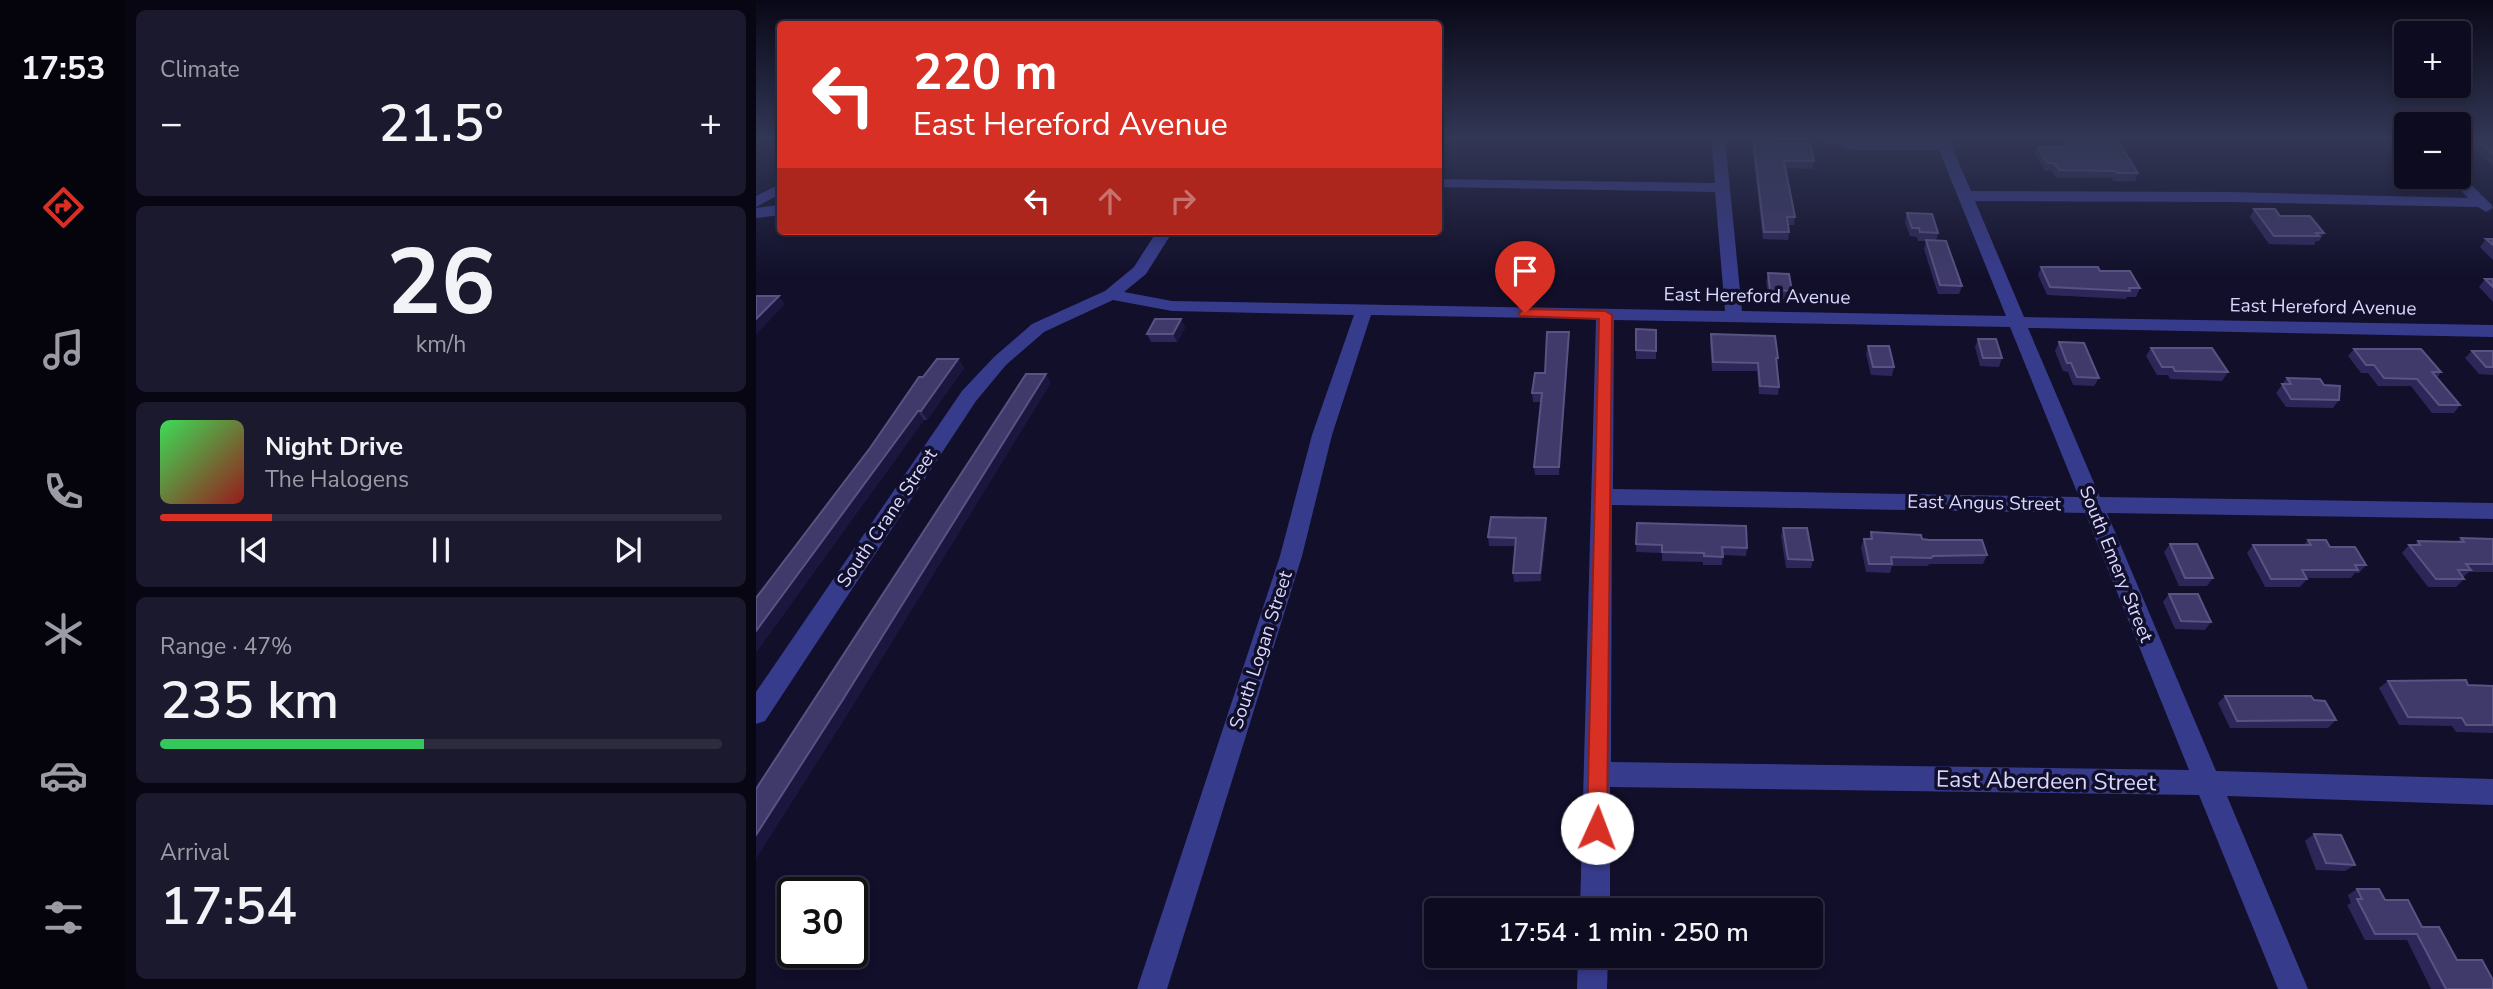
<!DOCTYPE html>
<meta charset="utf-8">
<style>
:root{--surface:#0d0b20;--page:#1b192d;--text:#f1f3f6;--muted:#9a9ba5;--line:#2d2b3e;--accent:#d93025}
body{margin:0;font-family:"Nunito Sans",sans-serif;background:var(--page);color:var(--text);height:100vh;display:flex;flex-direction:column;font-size:26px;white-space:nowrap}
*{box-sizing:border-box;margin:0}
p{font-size:23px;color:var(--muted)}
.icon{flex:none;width:38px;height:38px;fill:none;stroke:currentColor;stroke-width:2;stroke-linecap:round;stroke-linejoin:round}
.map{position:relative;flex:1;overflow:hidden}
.drawer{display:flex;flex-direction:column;gap:10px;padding:10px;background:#070612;width:630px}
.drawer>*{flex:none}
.hud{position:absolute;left:21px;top:21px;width:665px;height:214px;border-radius:7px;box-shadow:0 4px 10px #0003,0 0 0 2px var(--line);background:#d93025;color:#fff;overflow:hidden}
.tools{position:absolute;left:1638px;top:21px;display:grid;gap:14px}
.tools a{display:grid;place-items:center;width:77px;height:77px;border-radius:7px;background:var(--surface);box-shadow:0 4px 10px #0003,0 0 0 2px var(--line);font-size:35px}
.speed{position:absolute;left:21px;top:877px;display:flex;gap:14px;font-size:35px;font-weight:700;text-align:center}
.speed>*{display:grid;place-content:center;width:91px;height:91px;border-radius:50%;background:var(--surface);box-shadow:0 4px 10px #0003,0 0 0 2px var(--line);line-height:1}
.speed .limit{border:4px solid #111;border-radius:10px;background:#fff;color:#111}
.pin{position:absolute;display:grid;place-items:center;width:60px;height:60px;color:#fff;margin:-72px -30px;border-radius:50% 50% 50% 0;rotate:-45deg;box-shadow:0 0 7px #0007}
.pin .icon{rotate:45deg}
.me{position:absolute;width:77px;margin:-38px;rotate:2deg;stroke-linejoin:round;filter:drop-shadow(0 0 5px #0008)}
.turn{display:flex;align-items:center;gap:24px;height:147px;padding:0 21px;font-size:32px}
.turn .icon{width:91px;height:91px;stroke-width:2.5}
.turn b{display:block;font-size:49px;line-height:60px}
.lanes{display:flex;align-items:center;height:66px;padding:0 21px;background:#0003;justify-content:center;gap:35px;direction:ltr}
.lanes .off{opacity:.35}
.big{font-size:52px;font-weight:600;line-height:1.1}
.drawer .tile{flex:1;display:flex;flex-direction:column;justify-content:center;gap:10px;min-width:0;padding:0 24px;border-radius:10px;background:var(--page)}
.drawer .dial{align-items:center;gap:0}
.dial b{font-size:91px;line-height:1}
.song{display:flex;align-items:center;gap:21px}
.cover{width:84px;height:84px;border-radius:10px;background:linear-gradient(135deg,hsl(130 70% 55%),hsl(0 70% 35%))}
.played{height:7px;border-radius:4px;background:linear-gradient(90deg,var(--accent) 20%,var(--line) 20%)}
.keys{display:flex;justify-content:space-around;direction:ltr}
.heat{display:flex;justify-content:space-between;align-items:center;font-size:38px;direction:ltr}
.charge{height:10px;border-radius:5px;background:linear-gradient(90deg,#34c759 47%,var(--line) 0)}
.trip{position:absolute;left:668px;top:898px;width:399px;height:70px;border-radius:7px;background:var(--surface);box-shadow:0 4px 10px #0003,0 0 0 2px var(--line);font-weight:600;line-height:70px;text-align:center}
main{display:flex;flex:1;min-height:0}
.menu{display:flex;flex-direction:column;width:126px;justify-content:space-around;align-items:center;background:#05040d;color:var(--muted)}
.menu .icon{width:49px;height:49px}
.menu .selected{color:var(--accent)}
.menu b{font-size:32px;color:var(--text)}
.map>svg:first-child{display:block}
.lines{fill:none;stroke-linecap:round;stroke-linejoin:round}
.minor{fill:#373b8c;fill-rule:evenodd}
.wall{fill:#2d2759}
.shaded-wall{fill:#1a163e}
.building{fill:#3f3a6a;stroke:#585382;stroke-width:2}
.route{fill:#d93025;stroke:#8d1f18;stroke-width:2}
.labels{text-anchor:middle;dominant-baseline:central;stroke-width:7;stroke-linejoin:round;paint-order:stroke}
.street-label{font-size:19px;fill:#d9d8ff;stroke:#110f2a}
.near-street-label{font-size:23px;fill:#d9d8ff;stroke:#110f2a}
</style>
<main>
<nav class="menu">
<b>17:53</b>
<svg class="icon selected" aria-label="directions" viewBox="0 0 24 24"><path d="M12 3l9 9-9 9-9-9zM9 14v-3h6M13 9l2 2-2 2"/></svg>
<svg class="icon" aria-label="music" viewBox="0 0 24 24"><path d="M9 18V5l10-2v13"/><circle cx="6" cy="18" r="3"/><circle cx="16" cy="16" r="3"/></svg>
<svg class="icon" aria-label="phone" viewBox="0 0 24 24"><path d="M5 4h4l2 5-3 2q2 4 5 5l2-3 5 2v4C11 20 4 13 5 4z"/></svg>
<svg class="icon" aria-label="climate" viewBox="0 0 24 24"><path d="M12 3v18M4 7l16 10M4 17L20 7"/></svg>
<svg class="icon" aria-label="car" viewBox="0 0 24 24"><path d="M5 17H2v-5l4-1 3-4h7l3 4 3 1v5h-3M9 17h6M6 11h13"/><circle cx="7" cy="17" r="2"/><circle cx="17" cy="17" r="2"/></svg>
<svg class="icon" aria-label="filters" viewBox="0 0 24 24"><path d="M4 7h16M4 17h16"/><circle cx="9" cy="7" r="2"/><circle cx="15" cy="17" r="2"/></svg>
</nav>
<section class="drawer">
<div class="tile"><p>Climate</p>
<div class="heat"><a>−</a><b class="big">21.5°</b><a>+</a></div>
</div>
<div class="tile dial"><b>26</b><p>km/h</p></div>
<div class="tile">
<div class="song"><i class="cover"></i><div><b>Night Drive</b><p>The Halogens</p></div></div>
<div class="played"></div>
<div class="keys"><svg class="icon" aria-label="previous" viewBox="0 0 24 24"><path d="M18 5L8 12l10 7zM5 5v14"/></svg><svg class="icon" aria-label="pause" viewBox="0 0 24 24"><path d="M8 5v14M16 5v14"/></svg><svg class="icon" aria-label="next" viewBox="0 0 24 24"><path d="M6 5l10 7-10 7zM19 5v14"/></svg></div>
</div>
<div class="tile"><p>Range · 47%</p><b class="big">235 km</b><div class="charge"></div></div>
<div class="tile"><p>Arrival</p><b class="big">17:54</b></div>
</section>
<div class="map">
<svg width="1737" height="989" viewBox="0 0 1737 989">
<rect width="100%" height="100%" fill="#110f2a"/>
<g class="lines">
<g class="minor">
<path d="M 955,138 L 969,138 L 986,311 L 1250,316 L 1183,150 L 1096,150 L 1061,138 L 1085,138 L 1097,142 L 1180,142 L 1178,138 L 1192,138 L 1215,191 L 1474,192 L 1712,198 L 1692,177 L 1703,177 L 1703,173 L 1735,204 L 1737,208 L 1730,212 L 1722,207 L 1474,202 L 1219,201 L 1268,317 L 1737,325 L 1737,337 L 1272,328 L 1344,497 L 1737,503 L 1737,519 L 1351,513 L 1460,771 L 1737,779 L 1737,805 L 1471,796 L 1552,989 L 1522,989 L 1443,795 L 854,787 L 854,910 L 824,910 L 840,319 L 615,315 L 576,435 L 546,556 L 411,989 L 381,989 L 524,556 L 556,435 L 598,315 L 416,311 L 357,300 L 288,332 L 250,365 L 220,401 L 9,721 L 0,724 L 0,692 L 206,391 L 238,357 L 276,324 L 349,291 L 378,267 L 401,231 L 417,231 L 390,274 L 368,292 L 416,301 L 969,311 L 959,192 L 682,187 L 682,179 L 959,183 ZM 858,320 L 1254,327 L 1323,497 L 857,489 ZM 856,505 L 1329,513 L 1433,770 L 855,762 Z"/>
<path d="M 24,184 L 24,194 L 0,207 L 0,196 Z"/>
<path d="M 24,205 L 24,215 L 0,218 L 0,208 Z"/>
<path d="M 822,956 L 852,956 L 851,989 L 821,989 Z"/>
</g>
</g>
<g class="wall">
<path d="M 997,138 L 1016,144 L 1058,161 L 1057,169 L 1030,168 L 1039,217 L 1038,225 L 1032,225 L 1033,232 L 1032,240 L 1007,239 L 996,145 Z"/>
<path d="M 1705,138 L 1737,138 L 1737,166 Z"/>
<path d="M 1309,142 L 1382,173 L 1379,181 L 1357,181 L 1356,178 L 1300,178 L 1296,171 L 1289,171 L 1279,154 L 1282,147 L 1308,147 Z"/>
<path d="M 1498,209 L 1524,216 L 1568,233 L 1563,241 L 1560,241 L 1558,245 L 1513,244 L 1494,217 Z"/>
<path d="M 1151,213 L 1182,233 L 1180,241 L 1206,286 L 1203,294 L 1182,294 L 1168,249 L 1170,241 L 1162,241 L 1161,237 L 1154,236 L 1149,222 Z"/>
<path d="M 1730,239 L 1737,239 L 1737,260 L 1724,247 Z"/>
<path d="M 1285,267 L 1344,271 L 1384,288 L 1380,297 L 1371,297 L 1370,299 L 1291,295 L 1282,275 Z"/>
<path d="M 1012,273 L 1036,291 L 1035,299 L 1013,299 L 1010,282 Z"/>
<path d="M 1729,279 L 1737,279 L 1737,302 L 1723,287 Z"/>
<path d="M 425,319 L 429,328 L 421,342 L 395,342 L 391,334 Z"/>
<path d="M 880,329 L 900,330 L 900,359 L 880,359 Z"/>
<path d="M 813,332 L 813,340 L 803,475 L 779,475 L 778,467 L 785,402 L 777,402 L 776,393 Z"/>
<path d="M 955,334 L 1022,358 L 1021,366 L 1023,387 L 1022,395 L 1003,394 L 1001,371 L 956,371 L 954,342 Z"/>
<path d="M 1222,339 L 1246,358 L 1243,367 L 1224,366 L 1219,347 Z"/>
<path d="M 1303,342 L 1343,378 L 1338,386 L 1317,385 L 1312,372 L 1307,371 L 1299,351 Z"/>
<path d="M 1112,346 L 1138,367 L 1136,376 L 1115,375 L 1110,354 Z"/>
<path d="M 1395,348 L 1472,372 L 1466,381 L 1414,379 L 1412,375 L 1401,375 L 1390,356 Z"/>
<path d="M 1598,349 L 1685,372 L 1681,378 L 1704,405 L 1698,413 L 1676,413 L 1655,386 L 1622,386 L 1612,373 L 1605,373 L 1592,356 Z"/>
<path d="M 1716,351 L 1737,351 L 1737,375 L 1723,374 L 1709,358 Z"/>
<path d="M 202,359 L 208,368 L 171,420 L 168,420 L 0,652 L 0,598 L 167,377 Z"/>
<path d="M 1531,378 L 1568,385 L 1583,400 L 1577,408 L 1530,407 L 1520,393 Z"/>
<path d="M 881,523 L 991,548 L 990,556 L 967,555 L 966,565 L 947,565 L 947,562 L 906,561 L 906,553 L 880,552 Z"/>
<path d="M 791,526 L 785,581 L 758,582 L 757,573 L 759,546 L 733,546 L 732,537 Z"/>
<path d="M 1027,528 L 1057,560 L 1055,568 L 1030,568 L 1025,536 Z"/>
<path d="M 1115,532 L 1166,539 L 1231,555 L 1227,564 L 1174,564 L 1171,566 L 1136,566 L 1134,573 L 1110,572 L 1105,547 L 1108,539 L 1113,539 Z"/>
<path d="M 1705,538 L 1737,539 L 1737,572 L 1713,572 L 1707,577 L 1708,579 L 1700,587 L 1672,587 L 1646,553 L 1653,545 L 1659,545 L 1662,541 L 1701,542 Z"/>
<path d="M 1552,540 L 1574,547 L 1610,565 L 1603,573 L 1599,573 L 1595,578 L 1551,578 L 1551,579 L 1544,587 L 1509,587 L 1491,553 L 1497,545 L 1548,545 Z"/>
<path d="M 1414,544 L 1457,578 L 1451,586 L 1423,586 L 1408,552 Z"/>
<path d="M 1413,594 L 1455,622 L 1449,630 L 1419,629 L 1407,602 Z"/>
<path d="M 1632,681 L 1737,686 L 1737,733 L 1700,732 L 1696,726 L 1643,725 L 1623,688 Z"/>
<path d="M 1469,696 L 1558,700 L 1580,720 L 1572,728 L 1474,728 L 1462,703 Z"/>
<path d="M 1558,834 L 1599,865 L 1589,871 L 1560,870 L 1549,841 Z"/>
<path d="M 1601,889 L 1629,900 L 1666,927 L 1701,960 L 1737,989 L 1675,989 L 1651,940 L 1609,940 L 1591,905 L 1595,903 L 1592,895 Z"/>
</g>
<g class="shaded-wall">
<path d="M 23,296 L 29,304 L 0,335 L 0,319 Z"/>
<path d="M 425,319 L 429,328 L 421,342 L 417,334 Z"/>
<path d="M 813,332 L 813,340 L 803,475 L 803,467 Z"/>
<path d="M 202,359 L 208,368 L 171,420 L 165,411 Z"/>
<path d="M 290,374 L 295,383 L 95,709 L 0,859 L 0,835 Z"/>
<path d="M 162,411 L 168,420 L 0,652 L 0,631 Z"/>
<path d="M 790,518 L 791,526 L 785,581 L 784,573 Z"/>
</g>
<g class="building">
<path d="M 997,138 L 1015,138 L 1016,144 L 1054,144 L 1058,161 L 1028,161 L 1039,217 L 1031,217 L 1033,232 L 1008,232 Z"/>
<path d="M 1719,138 L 1737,138 L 1737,154 Z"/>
<path d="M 1309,142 L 1363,143 L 1382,173 L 1361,173 L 1359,171 L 1303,170 L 1298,163 L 1291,163 L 1282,147 L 1312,147 Z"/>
<path d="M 1498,209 L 1519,209 L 1524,216 L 1554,216 L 1568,233 L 1560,233 L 1563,236 L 1518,236 Z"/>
<path d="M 1151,213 L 1176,214 L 1182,233 L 1164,232 L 1163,228 L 1156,228 Z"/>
<path d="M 1730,239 L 1737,239 L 1737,245 Z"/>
<path d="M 1170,240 L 1190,241 L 1206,286 L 1184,285 Z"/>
<path d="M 1285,267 L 1342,267 L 1344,271 L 1374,271 L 1384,288 L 1373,288 L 1374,291 L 1294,287 Z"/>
<path d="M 1012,273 L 1033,274 L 1036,291 L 1014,290 Z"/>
<path d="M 1729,279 L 1737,279 L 1737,287 Z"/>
<path d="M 1,296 L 23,296 L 0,319 L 0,297 Z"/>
<path d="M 399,319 L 425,319 L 417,334 L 391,334 Z"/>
<path d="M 880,329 L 900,330 L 900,351 L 880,350 Z"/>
<path d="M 791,332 L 813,332 L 803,467 L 778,467 L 786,393 L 776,393 L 779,373 L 789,373 Z"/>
<path d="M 955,334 L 1019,336 L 1022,358 L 1020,358 L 1023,387 L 1004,386 L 1002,363 L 957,362 Z"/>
<path d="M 1222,339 L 1240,339 L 1246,358 L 1227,358 Z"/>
<path d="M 1303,342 L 1328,343 L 1343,378 L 1321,377 L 1315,363 L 1311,363 Z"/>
<path d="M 1112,346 L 1133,346 L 1138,367 L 1117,367 Z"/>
<path d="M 1395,348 L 1456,348 L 1472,372 L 1419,371 L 1417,367 L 1406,367 Z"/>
<path d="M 1598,349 L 1665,349 L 1685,372 L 1676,372 L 1704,405 L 1683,405 L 1661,379 L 1628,378 L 1618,365 L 1610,365 Z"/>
<path d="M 1716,351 L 1737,351 L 1737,367 L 1730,367 Z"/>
<path d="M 181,359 L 202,359 L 165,411 L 162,411 L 0,631 L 0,598 L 114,448 L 163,377 L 167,377 Z"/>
<path d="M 270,374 L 290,374 L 86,701 L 0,835 L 0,789 Z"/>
<path d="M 1531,378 L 1564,379 L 1568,385 L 1584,386 L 1583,400 L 1535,399 L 1526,384 L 1535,384 Z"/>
<path d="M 735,517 L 790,518 L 784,573 L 757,573 L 760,538 L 732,537 Z"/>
<path d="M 881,523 L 990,526 L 991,548 L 966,547 L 967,557 L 948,556 L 948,553 L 906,552 L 906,545 L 880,544 Z"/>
<path d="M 1027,528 L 1051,528 L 1057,560 L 1032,559 Z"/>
<path d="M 1115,532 L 1165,535 L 1166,539 L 1173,540 L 1226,540 L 1231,555 L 1177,556 L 1175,558 L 1135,557 L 1136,564 L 1113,564 L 1108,539 L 1116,539 Z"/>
<path d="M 1705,538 L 1737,539 L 1737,564 L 1710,564 L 1715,570 L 1702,570 L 1708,579 L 1680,579 L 1653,545 L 1664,545 L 1662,541 L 1708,542 Z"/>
<path d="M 1552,540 L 1570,540 L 1574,547 L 1599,547 L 1610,565 L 1599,565 L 1602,570 L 1546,570 L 1551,579 L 1515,579 L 1497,545 L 1555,545 Z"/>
<path d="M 1414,544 L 1441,544 L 1457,578 L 1429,578 Z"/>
<path d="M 1413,594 L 1442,594 L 1455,622 L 1425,621 Z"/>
<path d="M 1710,680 L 1712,685 L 1737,686 L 1737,725 L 1710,725 L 1706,718 L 1652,717 L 1632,681 Z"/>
<path d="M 1469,696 L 1555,696 L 1558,700 L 1569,701 L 1580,720 L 1481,721 Z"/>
<path d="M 1558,834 L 1585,835 L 1599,865 L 1570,863 Z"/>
<path d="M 1601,889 L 1623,889 L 1629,900 L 1652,900 L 1666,927 L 1683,927 L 1701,960 L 1726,960 L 1737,980 L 1737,989 L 1690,989 L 1661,934 L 1619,934 L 1601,899 L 1606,899 Z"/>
</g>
<linearGradient id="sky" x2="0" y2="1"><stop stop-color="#090817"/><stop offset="0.5" stop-color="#323755"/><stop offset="1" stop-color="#323755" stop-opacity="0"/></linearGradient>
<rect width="1737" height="277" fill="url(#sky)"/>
<path class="route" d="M 769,309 L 849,311 L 856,315 L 851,828 L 848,835 L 841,838 L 834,835 L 831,828 L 843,319 L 764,316 L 763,313 Z"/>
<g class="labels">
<g class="street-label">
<text transform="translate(1001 296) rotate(1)">East Hereford Avenue</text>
<text transform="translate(1567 307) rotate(1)">East Hereford Avenue</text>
<text transform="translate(1228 503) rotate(1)">East Angus Street</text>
<text transform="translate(131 518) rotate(-56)">South Crane Street</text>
<text transform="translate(1360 564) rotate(68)">South Emery Street</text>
<text transform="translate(505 650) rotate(-72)">South Logan Street</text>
</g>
<g class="near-street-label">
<text transform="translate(1290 781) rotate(1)">East Aberdeen Street</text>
</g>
</g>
</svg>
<div class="tools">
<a>+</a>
<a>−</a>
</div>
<div class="speed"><div class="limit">30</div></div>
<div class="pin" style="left:769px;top:313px;background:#d93025"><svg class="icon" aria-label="arrive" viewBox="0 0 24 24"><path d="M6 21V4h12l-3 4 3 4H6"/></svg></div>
<svg class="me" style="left:841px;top:828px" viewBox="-20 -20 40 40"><circle r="19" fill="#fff"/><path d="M0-13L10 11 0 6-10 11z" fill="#d93025"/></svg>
<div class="trip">17:54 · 1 min · 250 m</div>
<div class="hud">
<div class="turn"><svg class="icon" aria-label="left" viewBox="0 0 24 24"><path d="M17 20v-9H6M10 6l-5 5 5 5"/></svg><div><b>220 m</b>East Hereford Avenue</div></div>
<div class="lanes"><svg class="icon" aria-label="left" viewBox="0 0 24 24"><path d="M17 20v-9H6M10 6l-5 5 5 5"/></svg><svg class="icon off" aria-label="ahead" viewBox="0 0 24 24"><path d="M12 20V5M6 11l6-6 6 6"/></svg><svg class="icon off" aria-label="right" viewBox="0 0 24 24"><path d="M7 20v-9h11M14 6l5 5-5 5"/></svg></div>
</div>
</div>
</main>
